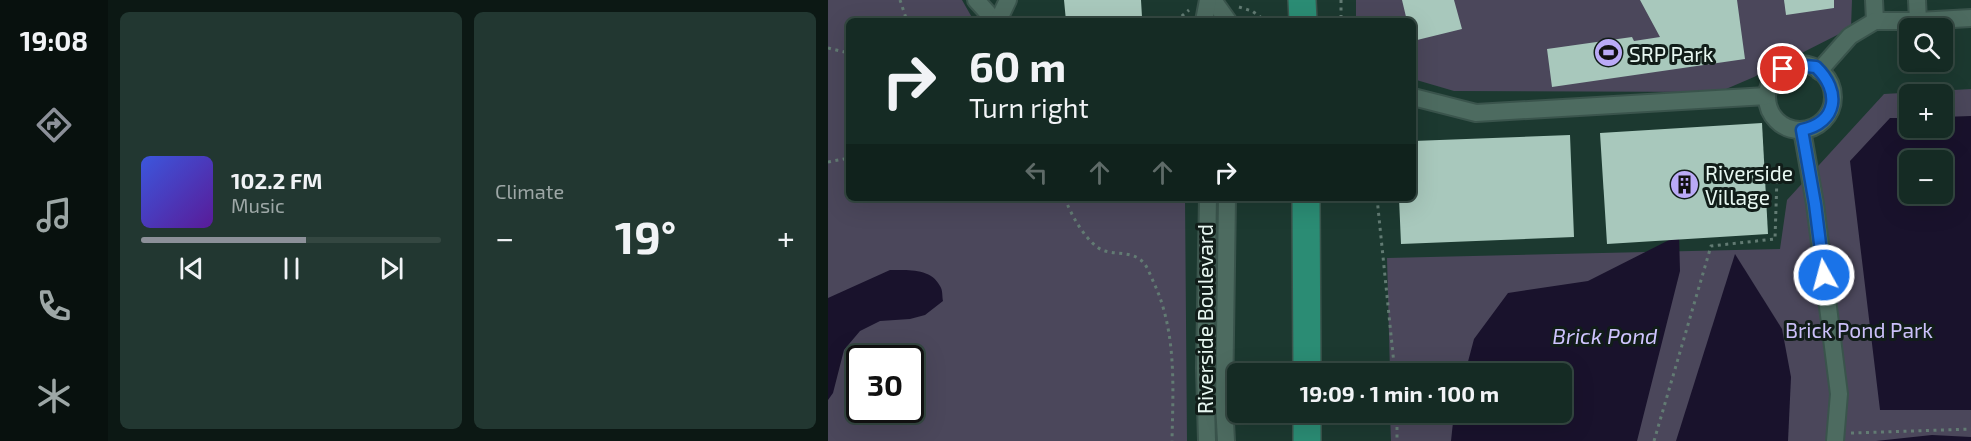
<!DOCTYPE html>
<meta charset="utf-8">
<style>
:root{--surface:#152b24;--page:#223731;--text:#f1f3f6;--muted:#9da7a6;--line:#344741;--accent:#8c9099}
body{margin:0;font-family:"Exo 2",sans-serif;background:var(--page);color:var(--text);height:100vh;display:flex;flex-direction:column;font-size:22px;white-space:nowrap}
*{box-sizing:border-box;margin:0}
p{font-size:20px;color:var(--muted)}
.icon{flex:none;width:33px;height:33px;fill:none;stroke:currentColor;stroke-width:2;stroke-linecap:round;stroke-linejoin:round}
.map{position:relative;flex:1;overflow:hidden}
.details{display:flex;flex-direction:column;gap:12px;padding:12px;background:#0c1814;width:720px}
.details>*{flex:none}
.guide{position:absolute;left:18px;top:18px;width:570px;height:183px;border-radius:9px;box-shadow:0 6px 24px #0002,0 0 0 2px var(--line);background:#152b24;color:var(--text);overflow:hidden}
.fabs{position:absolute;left:1071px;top:18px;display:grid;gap:12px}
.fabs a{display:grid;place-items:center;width:54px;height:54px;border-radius:9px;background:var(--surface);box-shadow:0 6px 24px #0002,0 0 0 2px var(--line);font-size:30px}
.speed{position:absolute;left:18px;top:345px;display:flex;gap:12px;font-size:30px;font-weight:700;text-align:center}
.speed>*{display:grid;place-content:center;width:78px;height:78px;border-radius:50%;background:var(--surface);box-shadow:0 6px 24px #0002,0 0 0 2px var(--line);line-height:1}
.speed .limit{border:3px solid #111;border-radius:9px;background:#fff;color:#111}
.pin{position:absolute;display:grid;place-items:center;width:51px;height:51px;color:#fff;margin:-26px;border:3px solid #fff;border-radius:50%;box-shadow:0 2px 6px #0007}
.me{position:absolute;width:66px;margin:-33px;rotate:353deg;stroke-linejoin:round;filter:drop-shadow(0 0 4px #0008)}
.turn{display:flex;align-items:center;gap:21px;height:126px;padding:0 24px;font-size:27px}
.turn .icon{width:78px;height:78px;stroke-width:2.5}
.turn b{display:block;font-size:42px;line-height:51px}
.lanes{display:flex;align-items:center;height:57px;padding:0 24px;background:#0003;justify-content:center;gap:30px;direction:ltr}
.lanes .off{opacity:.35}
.big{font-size:45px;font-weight:700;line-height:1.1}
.details .tile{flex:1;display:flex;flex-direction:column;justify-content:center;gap:9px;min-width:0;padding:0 21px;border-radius:9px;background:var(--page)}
.song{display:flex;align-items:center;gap:18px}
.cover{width:72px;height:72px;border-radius:9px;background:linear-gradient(135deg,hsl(230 70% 55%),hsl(270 70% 35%))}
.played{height:6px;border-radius:3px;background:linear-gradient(90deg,var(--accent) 55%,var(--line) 55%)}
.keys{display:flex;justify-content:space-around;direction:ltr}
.heat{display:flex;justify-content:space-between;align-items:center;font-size:33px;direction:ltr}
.details .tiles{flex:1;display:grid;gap:12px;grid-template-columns:repeat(2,1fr)}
.trip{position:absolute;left:399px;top:363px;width:345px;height:60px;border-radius:9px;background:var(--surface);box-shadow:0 6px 24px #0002,0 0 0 2px var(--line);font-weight:700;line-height:60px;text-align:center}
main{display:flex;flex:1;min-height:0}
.menu{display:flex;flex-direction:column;width:108px;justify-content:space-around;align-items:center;background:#08110e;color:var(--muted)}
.menu .icon{width:42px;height:42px}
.menu .on{color:var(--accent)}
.menu b{font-size:27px;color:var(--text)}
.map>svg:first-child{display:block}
.green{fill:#4b475b;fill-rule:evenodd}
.water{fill:#19122c;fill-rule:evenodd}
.building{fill:#a8c8bc}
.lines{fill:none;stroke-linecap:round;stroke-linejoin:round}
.minor-casing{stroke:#3a544c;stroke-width:20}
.primary-casing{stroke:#3a544c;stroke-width:30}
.path{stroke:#627b73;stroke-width:3;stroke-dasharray:3 4.5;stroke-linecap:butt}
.minor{stroke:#4d6b60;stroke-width:16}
.primary{stroke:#2b8c74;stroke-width:27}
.route-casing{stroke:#114b97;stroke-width:15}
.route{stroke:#1a73e8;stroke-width:10}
.labels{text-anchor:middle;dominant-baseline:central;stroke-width:6;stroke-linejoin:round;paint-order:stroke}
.poi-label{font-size:21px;fill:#e8f8f2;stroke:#111d19;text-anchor:start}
.street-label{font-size:21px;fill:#e8f8f2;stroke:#111d19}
.park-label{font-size:21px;fill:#cbc0f9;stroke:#111d19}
.water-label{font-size:22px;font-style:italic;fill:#cec3fd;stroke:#111d19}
</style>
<main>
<nav class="menu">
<b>19:08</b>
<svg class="icon on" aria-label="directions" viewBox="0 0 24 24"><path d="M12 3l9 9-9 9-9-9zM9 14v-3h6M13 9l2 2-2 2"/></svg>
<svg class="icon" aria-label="music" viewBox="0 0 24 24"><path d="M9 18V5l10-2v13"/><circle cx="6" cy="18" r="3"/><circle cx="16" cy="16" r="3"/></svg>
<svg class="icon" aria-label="phone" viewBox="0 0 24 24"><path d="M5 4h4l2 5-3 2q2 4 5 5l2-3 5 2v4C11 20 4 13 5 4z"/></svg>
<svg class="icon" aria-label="climate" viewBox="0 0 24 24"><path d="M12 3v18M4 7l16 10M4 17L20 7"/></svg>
</nav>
<section class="details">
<div class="tiles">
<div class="tile">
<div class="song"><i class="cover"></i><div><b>102.2 FM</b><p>Music</p></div></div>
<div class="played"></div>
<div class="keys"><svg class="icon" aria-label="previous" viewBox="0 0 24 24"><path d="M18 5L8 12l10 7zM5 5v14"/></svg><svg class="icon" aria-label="pause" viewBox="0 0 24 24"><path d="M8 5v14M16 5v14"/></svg><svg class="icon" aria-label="next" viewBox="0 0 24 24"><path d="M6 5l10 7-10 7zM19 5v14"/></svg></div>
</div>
<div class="tile"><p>Climate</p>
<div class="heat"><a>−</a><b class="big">19°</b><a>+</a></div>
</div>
</div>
</section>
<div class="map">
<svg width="1143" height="441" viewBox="0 0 1143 441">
<rect width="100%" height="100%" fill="#1c3930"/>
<g class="green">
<path d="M 0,0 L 134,0 L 146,21 L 21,21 L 21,198 L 357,198 L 359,441 L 0,441 ZM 32,358 L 82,358 L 82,410 L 32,410 Z"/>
<path d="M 528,0 L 1024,0 L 1023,28 L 926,77 L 891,92 L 626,91 L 585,79 L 585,21 L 528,21 Z"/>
<path d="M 1143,89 L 1143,441 L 563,441 L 562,413 L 734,412 L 734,374 L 562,373 L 559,258 L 952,249 L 959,200 L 1056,94 ZM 1082,94 L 1114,94 L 1114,128 L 1082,128 ZM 1082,160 L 1114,160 L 1114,194 L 1082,194 Z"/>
</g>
<g class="water">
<path d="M 1143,116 L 1143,410 L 1052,410 L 1022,161 L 1062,118 L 1081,118 L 1082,128 L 1114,128 L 1115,117 ZM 1082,160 L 1114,160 L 1114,194 L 1082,194 Z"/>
<path d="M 851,235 L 852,271 L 809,441 L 623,441 L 626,413 L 734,412 L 734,374 L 637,373 L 646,339 L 680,293 L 760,281 Z"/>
<path d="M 907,254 L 954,329 L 963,377 L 960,441 L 848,441 Z"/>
<path d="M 62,270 C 80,270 103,268 112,286 C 115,290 114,297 115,301 L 97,315 L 82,319 L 52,321 L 32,331 L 16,350 L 5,393 L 0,400 L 0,298 Z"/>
<path d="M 1104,435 L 1143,437 L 1143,441 L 1048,441 Z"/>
</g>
<g class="building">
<path d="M 236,0 L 313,0 L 314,17 L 308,17 L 309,21 L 276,21 L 276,18 L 238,21 Z"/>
<path d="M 574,0 L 626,0 L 634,29 L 585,41 L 585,21 L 579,21 Z"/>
<path d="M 812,0 L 909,0 L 917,59 L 724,87 L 719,49 L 804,37 L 806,41 L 832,37 Z"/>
<path d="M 956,0 L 1006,0 L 1006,8 L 958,15 Z"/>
<path d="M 934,123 L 940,234 L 779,244 L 772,133 Z"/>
<path d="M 742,135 L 746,237 L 573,244 L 571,198 L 585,198 L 585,141 Z"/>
</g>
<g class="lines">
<defs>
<g id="minor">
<path d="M 148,0 L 167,21"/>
<path d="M 385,0 L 400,21"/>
<path d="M 1046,0 L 1047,21"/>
<path d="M 1089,0 L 1090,21"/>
<path d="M 170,21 L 180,0"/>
<path d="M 376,21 L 380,0"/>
<circle cx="972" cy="97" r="33"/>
<path d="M 991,71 L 1022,36 L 1047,21 L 1090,21 L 1143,18"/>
<path d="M 585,97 L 648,113 L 939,96"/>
<path d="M 974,130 L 987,204 L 1011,394 L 1007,441"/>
<path d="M 379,441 L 377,368 L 380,198"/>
<path d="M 398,441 L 396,404 L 399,198"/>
</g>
<g id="primary">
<path d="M 474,0 L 475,21"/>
<path d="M 478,198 L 479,374"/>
<path d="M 479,412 L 479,441"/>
</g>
</defs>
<use href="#minor" class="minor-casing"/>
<use href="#primary" class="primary-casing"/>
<g class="path">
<path d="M 72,0 L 79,21"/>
<path d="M 513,0 L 513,21"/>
<path d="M 411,7 L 424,11 L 438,21"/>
<path d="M 348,21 L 361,10"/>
<path d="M 0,48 L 21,53"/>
<path d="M 0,162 L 21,158"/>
<path d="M 237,198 C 242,214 261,247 277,251 C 291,255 305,251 316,263 C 320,268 323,277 326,283 C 349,333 345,388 344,441"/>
<path d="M 549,198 L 567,374"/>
<path d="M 569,412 L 569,441"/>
<path d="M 1023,433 L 1143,429"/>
<path d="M 826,441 L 883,246 L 947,239 L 949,177 L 961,175"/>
</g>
<use href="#minor" class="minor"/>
<use href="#primary" class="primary"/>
</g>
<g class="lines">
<defs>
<path id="route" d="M 955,69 L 966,65 L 988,67 C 1013,91 1010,122 974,130 L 987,204 L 996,275"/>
</defs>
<use href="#route" class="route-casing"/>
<use href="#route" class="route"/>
</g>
<defs>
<symbol id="stadium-disc" viewBox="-11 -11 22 22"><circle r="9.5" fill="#baaaf6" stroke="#111d19"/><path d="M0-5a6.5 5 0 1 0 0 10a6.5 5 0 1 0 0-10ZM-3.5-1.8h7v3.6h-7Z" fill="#111"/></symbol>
<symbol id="building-disc" viewBox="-11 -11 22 22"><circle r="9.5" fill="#baaaf6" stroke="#111d19"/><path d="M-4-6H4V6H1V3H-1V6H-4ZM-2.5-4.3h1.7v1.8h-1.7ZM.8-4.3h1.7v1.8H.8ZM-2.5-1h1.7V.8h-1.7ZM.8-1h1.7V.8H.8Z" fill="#111"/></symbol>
</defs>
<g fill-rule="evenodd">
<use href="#stadium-disc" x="764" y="36" width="33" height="33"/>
<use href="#building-disc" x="840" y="168" width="33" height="33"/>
</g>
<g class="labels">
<g class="poi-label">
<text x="801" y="53">SRP Park</text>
<text x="877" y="172">Riverside<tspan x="877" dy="24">Village</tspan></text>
</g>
<g class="street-label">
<text transform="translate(376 319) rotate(-90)">Riverside Boulevard</text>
</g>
<g class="park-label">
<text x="1031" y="329">Brick Pond Park</text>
</g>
<g class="water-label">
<text x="777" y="335">Brick Pond</text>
</g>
</g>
</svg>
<div class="fabs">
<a><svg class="icon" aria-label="search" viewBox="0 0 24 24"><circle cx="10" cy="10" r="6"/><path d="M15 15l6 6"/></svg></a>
<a>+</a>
<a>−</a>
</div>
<div class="speed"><div class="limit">30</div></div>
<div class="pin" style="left:955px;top:69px;background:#d93025"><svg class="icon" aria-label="arrive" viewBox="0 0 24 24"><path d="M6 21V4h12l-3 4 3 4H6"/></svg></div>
<svg class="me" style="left:996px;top:275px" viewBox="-20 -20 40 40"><circle r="17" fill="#1a73e8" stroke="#fff" stroke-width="3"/><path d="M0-11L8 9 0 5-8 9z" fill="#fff"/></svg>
<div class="trip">19:09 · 1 min · 100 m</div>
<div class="guide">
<div class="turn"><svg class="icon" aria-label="right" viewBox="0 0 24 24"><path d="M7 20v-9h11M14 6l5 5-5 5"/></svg><div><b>60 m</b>Turn right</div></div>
<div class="lanes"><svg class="icon off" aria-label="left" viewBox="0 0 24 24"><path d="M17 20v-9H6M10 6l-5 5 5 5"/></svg><svg class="icon off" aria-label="ahead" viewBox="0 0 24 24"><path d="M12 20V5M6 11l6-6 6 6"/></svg><svg class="icon off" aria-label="ahead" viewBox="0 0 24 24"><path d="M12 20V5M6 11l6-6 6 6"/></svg><svg class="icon" aria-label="right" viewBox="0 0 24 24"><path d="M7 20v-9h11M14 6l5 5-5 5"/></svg></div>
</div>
</div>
</main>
